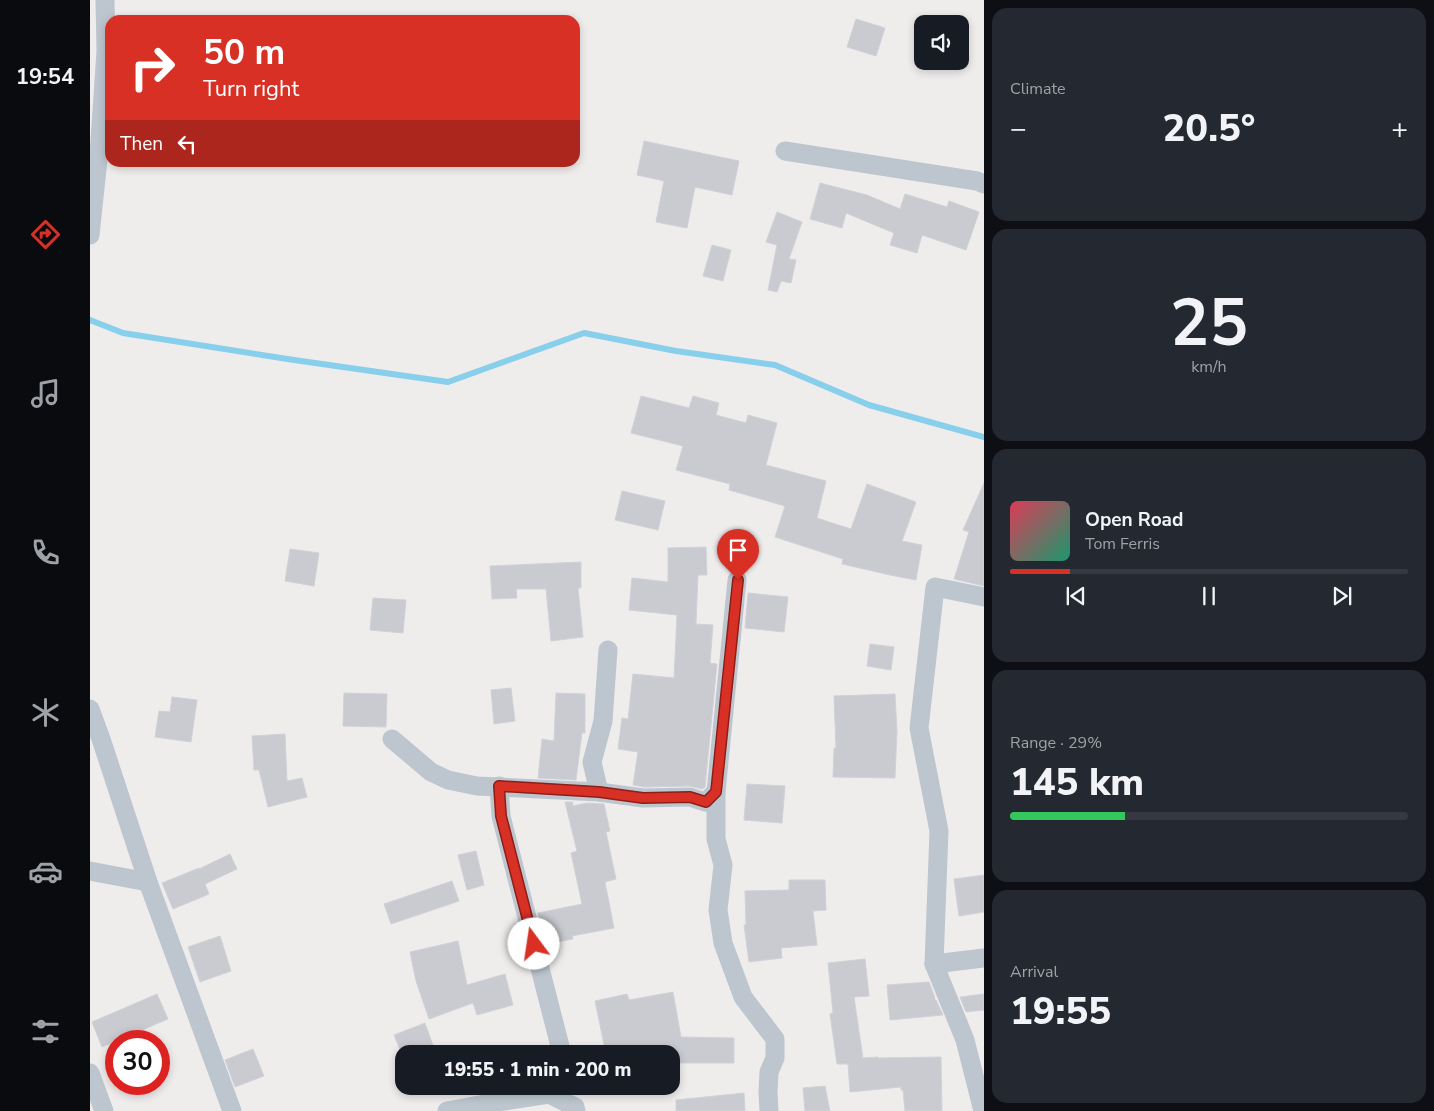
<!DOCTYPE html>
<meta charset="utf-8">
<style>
:root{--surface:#171b24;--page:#242831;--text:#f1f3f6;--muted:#9ea1a6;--line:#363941;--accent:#d93025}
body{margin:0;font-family:"Nunito Sans",sans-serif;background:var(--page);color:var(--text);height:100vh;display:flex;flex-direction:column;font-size:19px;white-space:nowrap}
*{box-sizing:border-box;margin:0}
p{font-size:16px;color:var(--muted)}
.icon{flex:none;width:28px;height:28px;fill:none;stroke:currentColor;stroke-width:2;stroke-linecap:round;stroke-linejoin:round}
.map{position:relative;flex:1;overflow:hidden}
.sheet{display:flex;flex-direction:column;gap:8px;padding:8px;background:#0d0f14;width:450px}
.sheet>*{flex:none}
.banner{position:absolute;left:15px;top:15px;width:475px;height:152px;border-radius:15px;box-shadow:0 2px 8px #0003;background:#d93025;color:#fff;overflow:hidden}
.controls{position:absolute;left:824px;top:15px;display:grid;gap:10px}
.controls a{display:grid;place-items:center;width:55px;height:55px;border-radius:10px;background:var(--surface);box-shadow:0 2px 8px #0003;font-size:25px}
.speed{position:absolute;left:15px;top:1030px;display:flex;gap:10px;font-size:25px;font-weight:700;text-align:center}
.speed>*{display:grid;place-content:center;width:65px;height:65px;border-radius:50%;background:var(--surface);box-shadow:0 2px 8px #0003;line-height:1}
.speed .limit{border:8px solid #d22;background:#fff;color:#111}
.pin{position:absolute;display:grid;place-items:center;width:42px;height:42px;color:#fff;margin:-51px -21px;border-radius:50% 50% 50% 0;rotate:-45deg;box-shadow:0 0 5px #0007}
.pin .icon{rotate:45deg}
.me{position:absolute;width:55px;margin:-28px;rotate:346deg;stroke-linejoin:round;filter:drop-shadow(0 0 4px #0008)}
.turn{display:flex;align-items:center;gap:18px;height:105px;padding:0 15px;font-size:22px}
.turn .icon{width:65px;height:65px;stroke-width:2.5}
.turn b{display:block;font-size:35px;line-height:42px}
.then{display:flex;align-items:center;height:48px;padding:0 15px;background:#0003;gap:10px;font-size:19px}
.big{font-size:38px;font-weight:800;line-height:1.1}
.sheet .card{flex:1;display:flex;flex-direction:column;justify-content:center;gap:8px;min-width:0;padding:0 18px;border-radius:15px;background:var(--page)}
.sheet .dial{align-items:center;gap:0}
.dial b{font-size:65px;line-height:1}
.song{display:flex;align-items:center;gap:15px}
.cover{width:60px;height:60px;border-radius:8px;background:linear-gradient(135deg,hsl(350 70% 55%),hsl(160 70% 35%))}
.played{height:5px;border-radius:2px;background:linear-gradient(90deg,var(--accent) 15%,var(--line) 15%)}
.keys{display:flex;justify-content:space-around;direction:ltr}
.heat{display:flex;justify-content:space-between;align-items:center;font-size:28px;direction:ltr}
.charge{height:8px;border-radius:4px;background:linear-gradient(90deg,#34c759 29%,var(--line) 0)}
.trip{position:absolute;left:305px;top:1045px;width:285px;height:50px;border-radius:15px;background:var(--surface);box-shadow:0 2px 8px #0003;font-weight:800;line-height:50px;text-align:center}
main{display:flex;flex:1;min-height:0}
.tabs{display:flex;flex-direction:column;width:90px;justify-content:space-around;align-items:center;background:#090b0e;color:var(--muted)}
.tabs .icon{width:35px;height:35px}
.tabs .selected{color:var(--accent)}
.tabs b{font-size:22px;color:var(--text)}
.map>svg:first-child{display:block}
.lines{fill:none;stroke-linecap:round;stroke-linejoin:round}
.stream{stroke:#87cfeb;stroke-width:6}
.building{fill:#c9cbd1;stroke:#d0d2d8}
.street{stroke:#bdc6cf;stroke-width:19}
.route-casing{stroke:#8d1f18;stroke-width:12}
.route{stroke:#d93025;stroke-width:9}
</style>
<main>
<nav class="tabs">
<b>19:54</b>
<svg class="icon selected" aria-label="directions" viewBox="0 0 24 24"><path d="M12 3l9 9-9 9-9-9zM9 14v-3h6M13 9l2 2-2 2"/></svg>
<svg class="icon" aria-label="music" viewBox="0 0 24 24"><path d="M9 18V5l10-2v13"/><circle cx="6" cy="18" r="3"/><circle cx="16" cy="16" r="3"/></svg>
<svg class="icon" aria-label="phone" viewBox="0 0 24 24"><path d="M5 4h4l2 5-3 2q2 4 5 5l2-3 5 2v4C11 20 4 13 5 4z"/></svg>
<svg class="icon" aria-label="climate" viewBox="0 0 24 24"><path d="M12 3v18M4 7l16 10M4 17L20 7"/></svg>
<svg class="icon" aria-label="car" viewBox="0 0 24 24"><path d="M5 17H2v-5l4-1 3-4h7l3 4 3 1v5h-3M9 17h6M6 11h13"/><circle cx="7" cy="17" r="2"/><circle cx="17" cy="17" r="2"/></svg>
<svg class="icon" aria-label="filters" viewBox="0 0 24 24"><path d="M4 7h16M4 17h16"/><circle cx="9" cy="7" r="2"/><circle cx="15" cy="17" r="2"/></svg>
</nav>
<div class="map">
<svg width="894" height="1111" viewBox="0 0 894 1111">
<rect width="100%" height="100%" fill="#efecec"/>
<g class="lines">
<path class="stream" d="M 0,320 L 33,333 L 204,360 L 358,382 L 494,333 L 586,351 L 685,365 L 779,405 L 894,437"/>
</g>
<g class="building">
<path d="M 766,19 L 795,28 L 786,56 L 757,47 Z"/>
<path d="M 554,141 L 649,161 L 642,195 L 605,187 L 597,228 L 566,222 L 574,181 L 547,175 Z"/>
<path d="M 730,183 L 777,195 L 810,209 L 815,194 L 857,207 L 859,201 L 889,212 L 876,250 L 832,235 L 827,253 L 800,245 L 804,233 L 756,213 L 752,228 L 720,219 Z"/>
<path d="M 687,212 L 712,222 L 699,259 L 706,260 L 701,283 L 691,281 L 687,292 L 678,290 L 687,245 L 676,242 Z"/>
<path d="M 622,245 L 641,250 L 633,281 L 613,276 Z"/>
<path d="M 551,396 L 599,408 L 603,396 L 629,403 L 626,415 L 656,423 L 658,415 L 687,423 L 676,465 L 736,481 L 727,518 L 761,529 L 777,484 L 826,502 L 812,541 L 832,545 L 826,580 L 800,575 L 752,564 L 753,559 L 685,537 L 695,506 L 639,490 L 640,484 L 586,470 L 593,446 L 541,433 Z"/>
<path d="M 894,483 L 894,586 L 864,579 L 879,532 L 873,530 Z"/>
<path d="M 532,491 L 575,501 L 568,530 L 525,520 Z"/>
<path d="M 616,547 L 617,575 L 608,575 L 606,624 L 623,625 L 620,663 L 627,664 L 615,787 L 612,789 L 600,786 L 554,787 L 543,785 L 548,752 L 528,749 L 532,718 L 538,719 L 543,674 L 584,678 L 587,615 L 539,610 L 542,578 L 578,582 L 578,548 Z"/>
<path d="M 200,549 L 229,553 L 224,586 L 195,581 Z"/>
<path d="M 491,562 L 491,588 L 488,588 L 493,637 L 461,641 L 456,589 L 426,589 L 427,598 L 402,599 L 400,566 Z"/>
<path d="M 658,593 L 698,597 L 694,632 L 655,628 Z"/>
<path d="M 283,598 L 316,600 L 313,633 L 280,630 Z"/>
<path d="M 780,644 L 804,647 L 801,670 L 777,666 Z"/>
<path d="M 421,688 L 425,721 L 404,724 L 401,690 Z"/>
<path d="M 254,693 L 297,694 L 296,727 L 253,726 Z"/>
<path d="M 466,693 L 495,694 L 495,733 L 492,733 L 486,780 L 448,778 L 452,739 L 464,741 Z"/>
<path d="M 805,694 L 807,731 L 805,778 L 743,777 L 744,748 L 746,748 L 744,696 Z"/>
<path d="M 82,697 L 107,700 L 101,742 L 65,737 L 69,711 L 80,712 Z"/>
<path d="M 195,734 L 197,781 L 212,778 L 217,797 L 178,807 L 169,770 L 164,770 L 162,736 Z"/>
<path d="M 657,784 L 695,786 L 692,823 L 654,820 Z"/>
<path d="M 475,802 L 483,802 L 482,806 L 497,803 L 514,804 L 520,831 L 516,832 L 526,879 L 515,882 L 524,928 L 482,936 L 483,939 L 456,944 L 448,913 L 492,904 L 481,853 L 487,851 Z"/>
<path d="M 386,851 L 394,885 L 377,890 L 368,855 Z"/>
<path d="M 140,854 L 147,869 L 115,884 L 119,894 L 83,909 L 72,883 L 109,868 L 109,869 Z"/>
<path d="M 894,875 L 894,912 L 869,916 L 864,879 Z"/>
<path d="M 699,880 L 735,880 L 736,910 L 723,911 L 727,945 L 691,948 L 692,958 L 659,962 L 654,925 L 656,925 L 655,891 L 699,890 Z"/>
<path d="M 362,881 L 369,901 L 301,924 L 294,904 Z"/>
<path d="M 130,936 L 141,971 L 110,982 L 98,947 Z"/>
<path d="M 368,941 L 377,985 L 415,974 L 423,1005 L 387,1015 L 383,1003 L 339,1019 L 326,981 L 320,952 Z"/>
<path d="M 775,959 L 779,996 L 764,997 L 773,1058 L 788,1057 L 788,1058 L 851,1057 L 852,1111 L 815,1111 L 813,1090 L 811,1090 L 811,1087 L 760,1092 L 758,1064 L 747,1064 L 740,1014 L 743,1013 L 738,963 Z"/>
<path d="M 839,982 L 844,995 L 845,1000 L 846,1000 L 853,1015 L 800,1020 L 797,985 Z"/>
<path d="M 583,992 L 591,1037 L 644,1038 L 644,1063 L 581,1063 L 581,1054 L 516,1054 L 505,1001 L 537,994 L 539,1000 Z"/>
<path d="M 67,994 L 78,1019 L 12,1047 L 2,1022 Z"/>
<path d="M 894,994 L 894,1010 L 876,1012 L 870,997 Z"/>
<path d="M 335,1023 L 346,1054 L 312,1054 L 304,1035 Z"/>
<path d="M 163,1049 L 174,1076 L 145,1087 L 135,1060 Z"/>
<path d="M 735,1086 L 740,1111 L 715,1111 L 713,1088 Z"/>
<path d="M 654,1093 L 655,1111 L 586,1111 L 586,1100 Z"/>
</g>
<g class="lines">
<g class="street">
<path d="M 695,151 L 887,181 L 894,184"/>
<path d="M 0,235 L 10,141 L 16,51 L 15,0"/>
<path d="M 0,709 L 11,739 L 58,882 L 142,1111"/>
<path d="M 302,739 L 341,772 L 358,780 L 387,786 L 509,792 L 553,798 L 600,797 L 615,802 L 626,792 L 626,839 L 633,865 L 628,910 L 633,943 L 653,997 L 685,1039 L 685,1058 L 679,1072 L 678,1092 L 679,1111"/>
<path d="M 409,786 L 411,816 L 472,1054"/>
<path d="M 509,792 L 502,762 L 513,721 L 518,650"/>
<path d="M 626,792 L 647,580"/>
<path d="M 0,871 L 58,882"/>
<path d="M 844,964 L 894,958"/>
<path d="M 0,1073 L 14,1111"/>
<path d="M 357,1111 L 395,1104 L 459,1094 L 485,1107 L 486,1111"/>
<path d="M 893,1111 L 875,1040 L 844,964 L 849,831 L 829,728 L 845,587 L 894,597"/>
</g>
</g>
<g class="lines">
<defs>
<path id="route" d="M 444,944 L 411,816 L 409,786 L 509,792 L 553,798 L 600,797 L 616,802 L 626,792 L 648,580"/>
</defs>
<use href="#route" class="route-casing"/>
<use href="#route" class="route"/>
</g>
</svg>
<div class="controls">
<a><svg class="icon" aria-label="sound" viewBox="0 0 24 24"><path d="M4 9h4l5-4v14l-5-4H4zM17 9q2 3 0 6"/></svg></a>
</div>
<div class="speed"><div class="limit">30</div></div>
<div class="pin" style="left:648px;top:580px;background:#d93025"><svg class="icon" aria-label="arrive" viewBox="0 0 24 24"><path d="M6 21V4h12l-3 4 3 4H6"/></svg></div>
<svg class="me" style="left:444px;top:944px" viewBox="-20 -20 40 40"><circle r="19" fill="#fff"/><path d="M0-13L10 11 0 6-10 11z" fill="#d93025"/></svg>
<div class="trip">19:55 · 1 min · 200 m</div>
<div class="banner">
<div class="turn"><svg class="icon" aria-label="right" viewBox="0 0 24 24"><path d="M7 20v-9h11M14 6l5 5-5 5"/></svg><div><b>50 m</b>Turn right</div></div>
<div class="then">Then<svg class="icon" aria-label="left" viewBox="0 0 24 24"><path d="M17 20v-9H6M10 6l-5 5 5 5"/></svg></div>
</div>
</div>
<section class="sheet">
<div class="card"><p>Climate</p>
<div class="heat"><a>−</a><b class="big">20.5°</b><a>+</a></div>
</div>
<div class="card dial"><b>25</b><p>km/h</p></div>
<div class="card">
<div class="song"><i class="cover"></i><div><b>Open Road</b><p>Tom Ferris</p></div></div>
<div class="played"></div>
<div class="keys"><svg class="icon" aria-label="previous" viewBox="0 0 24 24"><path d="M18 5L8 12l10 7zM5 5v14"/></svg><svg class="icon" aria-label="pause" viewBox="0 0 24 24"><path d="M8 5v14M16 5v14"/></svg><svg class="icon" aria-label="next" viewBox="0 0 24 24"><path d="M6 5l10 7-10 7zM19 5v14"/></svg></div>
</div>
<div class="card"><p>Range · 29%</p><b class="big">145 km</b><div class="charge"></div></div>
<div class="card"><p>Arrival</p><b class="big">19:55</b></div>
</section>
</main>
